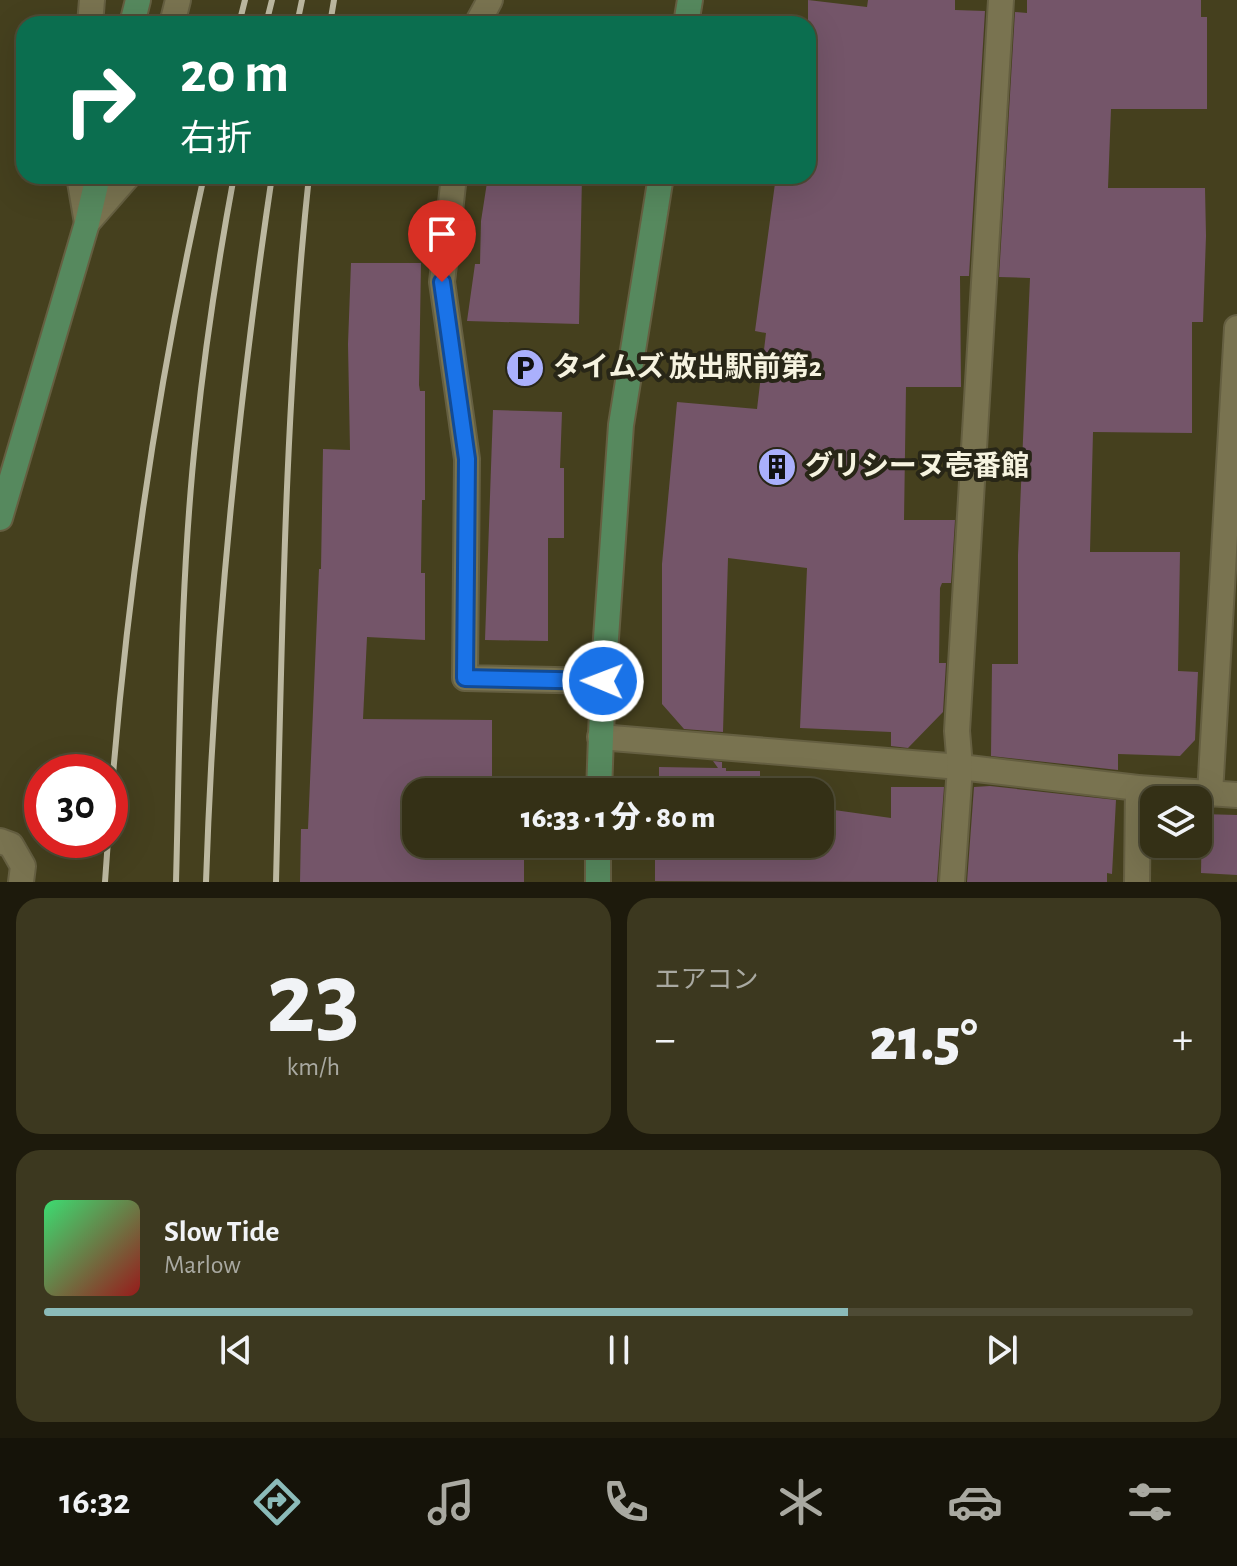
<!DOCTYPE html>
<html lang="ja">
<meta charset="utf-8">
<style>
:root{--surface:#343016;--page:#3c381f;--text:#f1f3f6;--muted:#a9a9a1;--line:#4e4b35;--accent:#8bbbb9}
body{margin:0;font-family:"Alegreya Sans","Noto Sans JP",sans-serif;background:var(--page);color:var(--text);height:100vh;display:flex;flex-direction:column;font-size:30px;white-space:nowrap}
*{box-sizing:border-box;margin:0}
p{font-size:26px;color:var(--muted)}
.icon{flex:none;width:44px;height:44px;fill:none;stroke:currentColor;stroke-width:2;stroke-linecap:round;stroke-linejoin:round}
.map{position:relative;height:882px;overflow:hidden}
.sheet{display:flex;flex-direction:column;gap:16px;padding:16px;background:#1d1a0c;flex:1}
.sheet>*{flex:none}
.hud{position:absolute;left:16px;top:16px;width:800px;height:168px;border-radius:24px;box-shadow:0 8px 32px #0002,0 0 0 2px var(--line);background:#0b6e4f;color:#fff;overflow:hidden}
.fabs{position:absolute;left:1140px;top:786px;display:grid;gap:16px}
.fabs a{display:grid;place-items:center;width:72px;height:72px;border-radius:16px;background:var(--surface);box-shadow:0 8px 32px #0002,0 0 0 2px var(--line);font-size:40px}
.speed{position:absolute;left:24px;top:754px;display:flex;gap:16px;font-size:40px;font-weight:700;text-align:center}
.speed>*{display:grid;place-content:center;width:104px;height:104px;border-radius:50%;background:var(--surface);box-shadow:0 8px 32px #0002,0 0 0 2px var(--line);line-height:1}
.speed .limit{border:12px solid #d22;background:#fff;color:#111}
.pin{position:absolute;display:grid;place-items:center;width:68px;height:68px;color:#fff;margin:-82px -34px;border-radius:50% 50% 50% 0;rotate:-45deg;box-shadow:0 0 8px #0007}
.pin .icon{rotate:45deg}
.me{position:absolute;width:88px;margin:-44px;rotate:271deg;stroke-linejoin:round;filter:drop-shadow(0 0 6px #0008)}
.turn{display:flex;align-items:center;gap:28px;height:168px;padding:0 32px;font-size:36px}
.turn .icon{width:104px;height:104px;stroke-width:2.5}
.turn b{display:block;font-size:56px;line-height:68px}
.big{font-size:60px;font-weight:800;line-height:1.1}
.sheet .widget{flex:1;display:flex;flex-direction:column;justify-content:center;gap:12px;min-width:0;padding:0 28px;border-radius:24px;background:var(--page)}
.sheet .dial{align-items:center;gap:0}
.dial b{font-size:104px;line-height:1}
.song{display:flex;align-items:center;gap:24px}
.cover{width:96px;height:96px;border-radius:12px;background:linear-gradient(135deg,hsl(140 70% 55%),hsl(0 70% 35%))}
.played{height:8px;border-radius:4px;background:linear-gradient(90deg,var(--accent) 70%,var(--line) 70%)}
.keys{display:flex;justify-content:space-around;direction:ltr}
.heat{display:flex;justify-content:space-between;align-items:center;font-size:44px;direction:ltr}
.sheet .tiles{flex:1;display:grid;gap:16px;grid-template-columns:1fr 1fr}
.widget:last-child{grid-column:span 2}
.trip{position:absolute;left:402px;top:778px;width:432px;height:80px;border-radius:24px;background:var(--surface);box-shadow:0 8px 32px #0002,0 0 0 2px var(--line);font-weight:800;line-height:80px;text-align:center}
.dock{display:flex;height:128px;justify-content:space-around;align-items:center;background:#151309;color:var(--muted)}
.dock .icon{width:56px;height:56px}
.dock .active{color:var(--accent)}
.dock b{font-size:36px;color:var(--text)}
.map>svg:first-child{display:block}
.building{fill:#745569}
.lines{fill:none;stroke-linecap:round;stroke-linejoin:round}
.lane-casing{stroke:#655f41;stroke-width:28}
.street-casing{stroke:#655f41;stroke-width:28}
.secondary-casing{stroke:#655f41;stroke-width:28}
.lane{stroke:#797350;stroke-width:24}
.street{stroke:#797350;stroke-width:24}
.secondary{stroke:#56895e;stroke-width:24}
.rail{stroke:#bcb8a0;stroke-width:6}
.route-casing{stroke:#114b97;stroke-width:20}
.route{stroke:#1a73e8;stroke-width:14}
.labels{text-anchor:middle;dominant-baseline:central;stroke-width:8;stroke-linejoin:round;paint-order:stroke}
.poi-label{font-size:28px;font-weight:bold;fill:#f6f3e0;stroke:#282617;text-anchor:start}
</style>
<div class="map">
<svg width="1237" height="882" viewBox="0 0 1237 882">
<rect width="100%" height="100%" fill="#45401e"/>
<g class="building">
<path d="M 808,0 L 867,7 L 868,0 L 955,0 L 955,10 L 985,11 L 969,276 L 960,276 L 961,387 L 906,387 L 904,520 L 955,520 L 951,583 L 942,583 L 940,588 L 939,663 L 946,663 L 943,712 L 908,748 L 891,746 L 891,732 L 800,728 L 807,568 L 728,558 L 723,732 L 684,729 L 662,704 L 662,564 L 677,402 L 757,409 L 766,333 L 755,331 L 776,176 L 808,176 Z"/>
<path d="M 1027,0 L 1201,0 L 1201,17 L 1207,17 L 1207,109 L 1111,109 L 1108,188 L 1205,188 L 1206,236 L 1203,322 L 1192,322 L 1192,433 L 1093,432 L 1090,552 L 1180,552 L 1178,671 L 1198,672 L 1195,740 L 1180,756 L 1118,754 L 1118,770 L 991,756 L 992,664 L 1018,664 L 1018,555 L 1030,278 L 999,277 L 1015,12 L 1027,13 Z"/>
<path d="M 488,176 L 582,176 L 579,324 L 467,321 L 475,264 L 480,264 L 481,221 Z"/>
<path d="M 351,263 L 421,263 L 419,385 L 420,391 L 425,391 L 425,500 L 422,500 L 421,573 L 425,573 L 425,640 L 367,637 L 363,719 L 492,720 L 492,792 L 416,792 L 416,844 L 524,844 L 524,882 L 300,882 L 301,829 L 308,829 L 319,569 L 321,569 L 323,449 L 350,450 L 348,344 Z"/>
<path d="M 493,410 L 562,412 L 560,468 L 564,468 L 564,538 L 548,538 L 548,641 L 485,640 Z"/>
<path d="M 713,761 L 722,762 L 722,768 L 726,768 L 726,771 L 760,771 L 760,792 L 659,792 L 659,767 L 718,768 Z"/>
<path d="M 990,786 L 1116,800 L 1112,874 L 1107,873 L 1107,882 L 967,882 L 974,787 Z"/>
<path d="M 891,787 L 944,787 L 937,882 L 655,881 L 655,844 L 820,844 L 820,808 L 891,818 Z"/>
<path d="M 1202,814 L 1237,815 L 1237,875 L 1201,873 Z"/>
</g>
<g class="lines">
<defs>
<path id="lane" d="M 0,841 L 11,845 L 23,866 L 21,882"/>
<g id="street">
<path d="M 90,24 L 92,0"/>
<path d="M 172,24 L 178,0"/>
<path d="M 477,24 L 490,0"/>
<path d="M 79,176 L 87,223"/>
<path d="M 454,176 L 442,282 L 467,459 L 465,678 L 603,681"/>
<path d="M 87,223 L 128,176"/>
<path d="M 600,737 L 960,767 L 1138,788 L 1237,795"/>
<path d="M 1210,794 L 1237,328"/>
<path d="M 952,882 L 960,767 L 957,731 L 1001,0"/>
<path d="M 1137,882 L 1138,788"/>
</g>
<g id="secondary">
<path d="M 132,24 L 138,0"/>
<path d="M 686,24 L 690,0"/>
<path d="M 0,518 L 87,223 L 98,176"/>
<path d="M 599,792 L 603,681 L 621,425 L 661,176"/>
<path d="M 598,882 L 598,844"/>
</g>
</defs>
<use href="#lane" class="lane-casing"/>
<use href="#street" class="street-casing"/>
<use href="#secondary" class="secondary-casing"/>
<use href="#lane" class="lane"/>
<use href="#street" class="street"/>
<use href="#secondary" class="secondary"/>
<g class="rail">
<path d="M 239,24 L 245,0"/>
<path d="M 266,24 L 272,0"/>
<path d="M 297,24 L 302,0"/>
<path d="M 330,24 L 334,0"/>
<path d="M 110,813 C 126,598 157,386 204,176"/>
<path d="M 105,882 L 108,840"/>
<path d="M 176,882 C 180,733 180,582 196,434 C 205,347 218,262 234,176"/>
<path d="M 206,882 C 214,646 237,410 272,176"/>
<path d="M 276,882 C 282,646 284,410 309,176"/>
</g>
</g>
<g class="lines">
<defs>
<path id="route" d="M 442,282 L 467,459 L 465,678 L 603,681"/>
</defs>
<use href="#route" class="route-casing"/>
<use href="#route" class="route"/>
</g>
<defs>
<symbol id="parking-disc" viewBox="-11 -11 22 22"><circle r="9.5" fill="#aab0fc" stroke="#282617"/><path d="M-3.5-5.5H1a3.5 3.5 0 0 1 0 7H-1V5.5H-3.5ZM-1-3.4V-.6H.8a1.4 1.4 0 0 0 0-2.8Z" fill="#111"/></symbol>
<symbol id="building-disc" viewBox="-11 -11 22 22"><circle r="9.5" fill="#aab0fc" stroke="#282617"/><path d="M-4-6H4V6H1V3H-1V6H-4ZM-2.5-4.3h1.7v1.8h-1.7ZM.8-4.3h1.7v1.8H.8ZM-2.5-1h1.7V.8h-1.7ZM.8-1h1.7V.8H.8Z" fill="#111"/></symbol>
</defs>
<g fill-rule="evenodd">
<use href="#parking-disc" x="503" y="346" width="44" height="44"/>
<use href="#building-disc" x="755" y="445" width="44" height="44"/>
</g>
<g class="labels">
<g class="poi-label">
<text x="553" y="368">タイムズ 放出駅前第2</text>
<text x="805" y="467">グリシーヌ壱番館</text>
</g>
</g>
</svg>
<div class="fabs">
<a><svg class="icon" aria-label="layers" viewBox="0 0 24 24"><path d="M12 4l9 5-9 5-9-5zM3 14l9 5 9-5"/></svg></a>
</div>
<div class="speed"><div class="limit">30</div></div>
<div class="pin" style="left:442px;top:282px;background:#d93025"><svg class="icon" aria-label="arrive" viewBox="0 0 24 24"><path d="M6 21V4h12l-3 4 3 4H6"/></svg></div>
<svg class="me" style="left:603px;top:681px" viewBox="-20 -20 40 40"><circle r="17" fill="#1a73e8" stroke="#fff" stroke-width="3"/><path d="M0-11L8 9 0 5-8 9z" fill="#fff"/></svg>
<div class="trip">16:33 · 1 分 · 80 m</div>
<div class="hud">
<div class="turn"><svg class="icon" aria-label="right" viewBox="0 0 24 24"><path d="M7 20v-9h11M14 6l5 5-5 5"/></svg><div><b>20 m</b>右折</div></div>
</div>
</div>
<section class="sheet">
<div class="tiles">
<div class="widget dial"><b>23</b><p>km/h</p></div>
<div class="widget"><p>エアコン</p>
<div class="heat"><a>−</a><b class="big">21.5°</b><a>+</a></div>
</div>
<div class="widget">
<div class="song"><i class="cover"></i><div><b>Slow Tide</b><p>Marlow</p></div></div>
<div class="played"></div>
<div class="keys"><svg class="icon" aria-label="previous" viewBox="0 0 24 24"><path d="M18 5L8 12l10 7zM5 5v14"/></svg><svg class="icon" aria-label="pause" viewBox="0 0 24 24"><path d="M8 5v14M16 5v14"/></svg><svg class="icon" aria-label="next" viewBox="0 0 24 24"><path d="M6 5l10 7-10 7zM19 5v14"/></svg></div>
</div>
</div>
</section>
<nav class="dock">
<b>16:32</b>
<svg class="icon active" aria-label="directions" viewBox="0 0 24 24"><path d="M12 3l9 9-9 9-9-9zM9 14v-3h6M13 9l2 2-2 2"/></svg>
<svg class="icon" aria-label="music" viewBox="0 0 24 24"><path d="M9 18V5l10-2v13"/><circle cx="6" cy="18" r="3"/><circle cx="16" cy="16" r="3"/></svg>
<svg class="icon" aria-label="phone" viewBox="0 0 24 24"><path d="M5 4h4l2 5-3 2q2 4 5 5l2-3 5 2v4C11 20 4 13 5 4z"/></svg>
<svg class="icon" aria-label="climate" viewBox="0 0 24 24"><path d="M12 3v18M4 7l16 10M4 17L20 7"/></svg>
<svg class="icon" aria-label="car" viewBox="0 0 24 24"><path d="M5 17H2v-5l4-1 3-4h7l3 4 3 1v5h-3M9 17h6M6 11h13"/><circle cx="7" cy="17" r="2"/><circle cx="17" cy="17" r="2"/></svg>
<svg class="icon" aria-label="filters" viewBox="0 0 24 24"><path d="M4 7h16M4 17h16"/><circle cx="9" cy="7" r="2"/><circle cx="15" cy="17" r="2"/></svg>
</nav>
